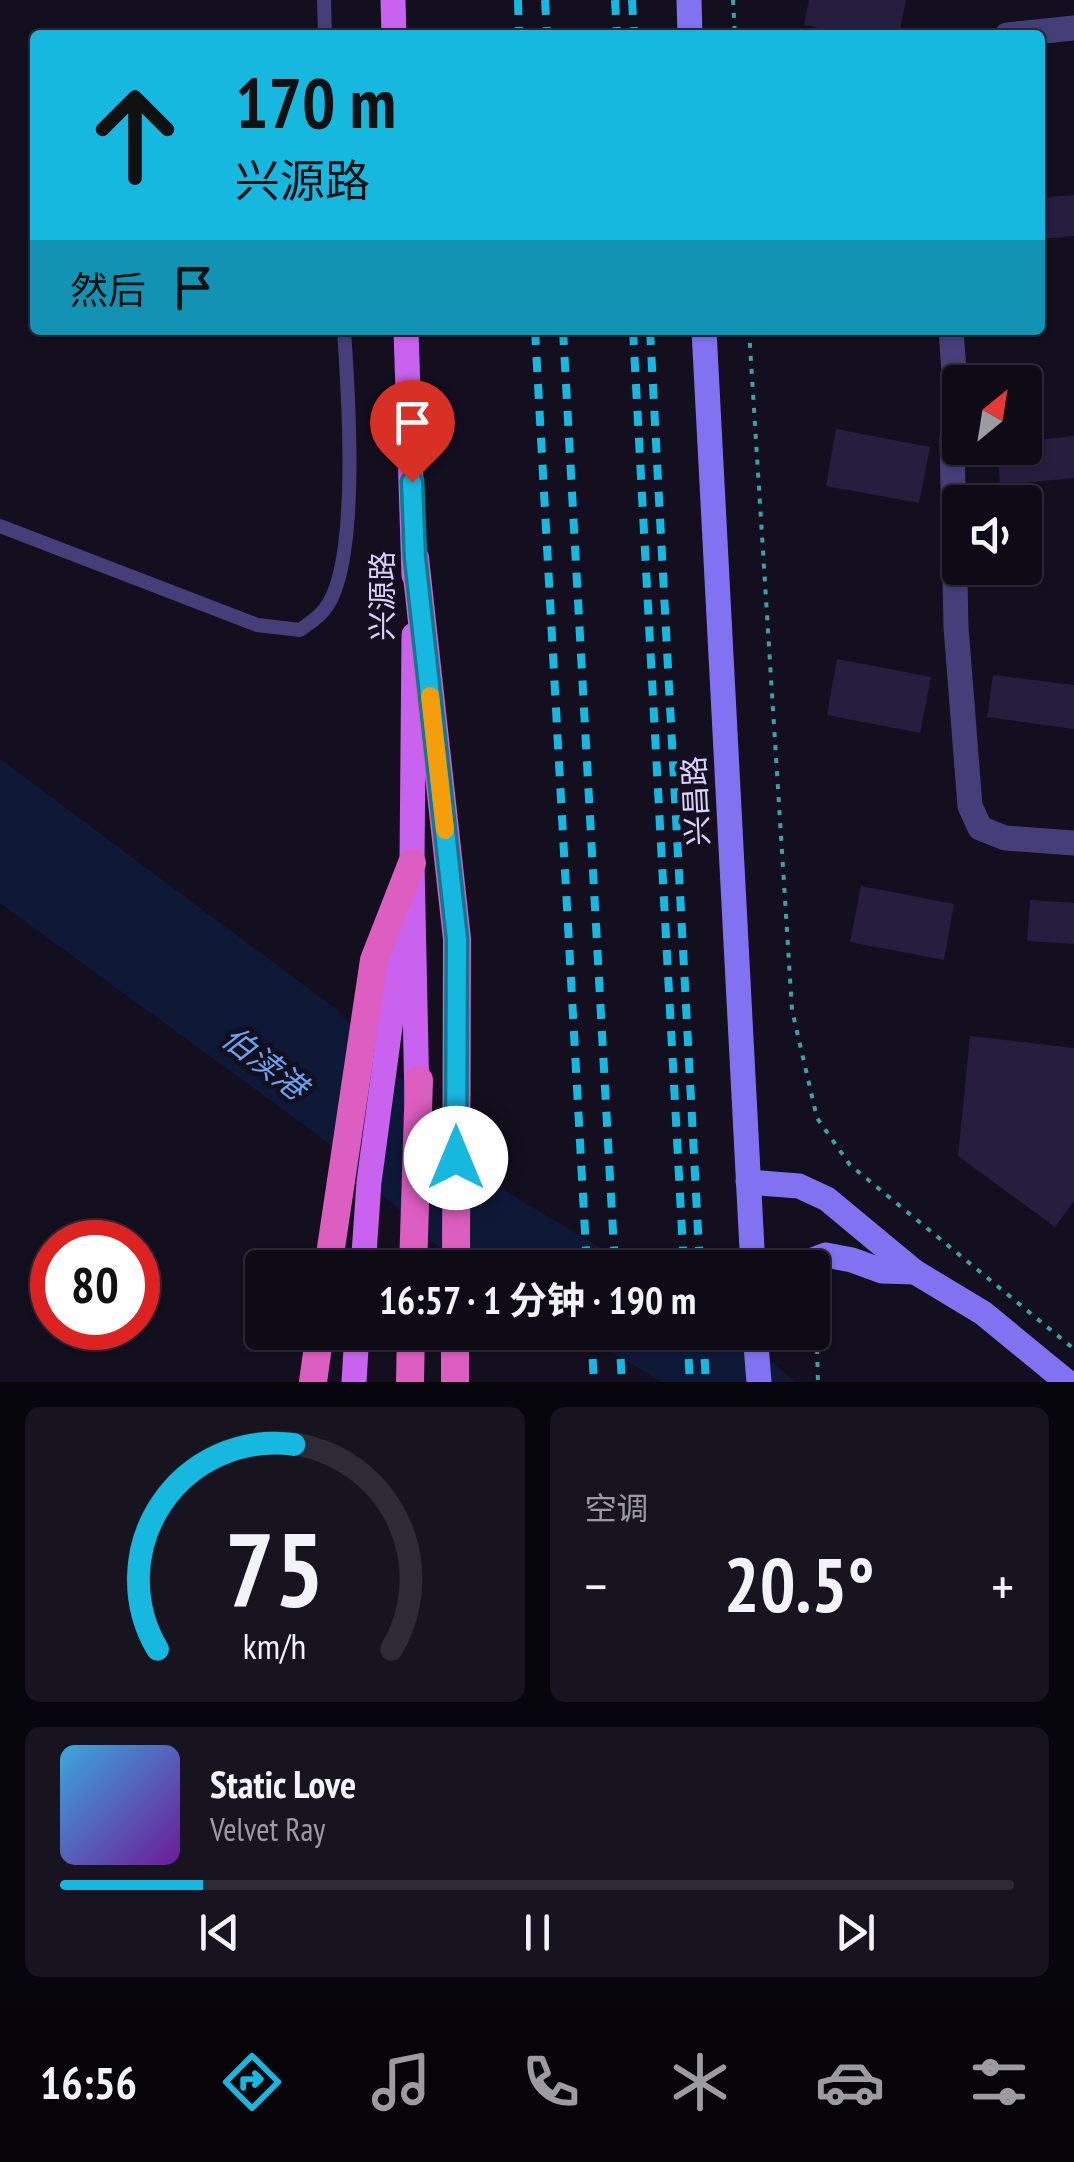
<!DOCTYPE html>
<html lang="zh">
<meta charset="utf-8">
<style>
:root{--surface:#0e0b17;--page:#171420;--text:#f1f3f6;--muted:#9b9ba1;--line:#2e2b36;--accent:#17b8e0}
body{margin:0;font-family:"PT Sans Narrow","Noto Sans SC",sans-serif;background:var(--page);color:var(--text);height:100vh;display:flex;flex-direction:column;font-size:38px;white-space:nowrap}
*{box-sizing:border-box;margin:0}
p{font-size:32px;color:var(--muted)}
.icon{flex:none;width:55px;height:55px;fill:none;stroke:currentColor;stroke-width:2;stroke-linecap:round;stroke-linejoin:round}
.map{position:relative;height:1382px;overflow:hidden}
.side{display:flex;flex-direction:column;gap:25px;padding:25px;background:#08060d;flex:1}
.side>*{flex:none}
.banner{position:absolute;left:30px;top:30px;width:1015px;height:305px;border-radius:10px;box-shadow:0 2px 8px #0004,0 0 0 2px var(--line);background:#17b8e0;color:#111;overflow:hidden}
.needle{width:65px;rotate:30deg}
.buttons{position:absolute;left:942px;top:365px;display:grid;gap:20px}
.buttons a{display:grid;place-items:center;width:100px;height:100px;border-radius:10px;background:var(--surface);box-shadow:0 2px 8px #0004,0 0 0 2px var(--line);font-size:50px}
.speed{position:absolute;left:30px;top:1220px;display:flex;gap:20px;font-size:50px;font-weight:700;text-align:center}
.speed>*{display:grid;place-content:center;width:130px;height:130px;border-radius:50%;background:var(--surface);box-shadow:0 2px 8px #0004,0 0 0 2px var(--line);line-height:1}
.speed .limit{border:15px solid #d22;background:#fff;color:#111}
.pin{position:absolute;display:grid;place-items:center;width:85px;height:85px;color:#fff;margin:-102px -42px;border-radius:50% 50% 50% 0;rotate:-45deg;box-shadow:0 0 10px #0007}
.pin .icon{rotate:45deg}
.me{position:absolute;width:110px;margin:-55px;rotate:0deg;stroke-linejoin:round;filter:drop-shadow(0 0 8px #0008)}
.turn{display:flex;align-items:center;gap:35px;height:210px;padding:0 40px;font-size:45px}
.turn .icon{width:130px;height:130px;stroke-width:2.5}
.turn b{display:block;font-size:70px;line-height:85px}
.then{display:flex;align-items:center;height:95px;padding:0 40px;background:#0003;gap:20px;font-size:38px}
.big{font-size:75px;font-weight:700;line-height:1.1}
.side .widget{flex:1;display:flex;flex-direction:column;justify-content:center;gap:15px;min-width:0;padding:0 35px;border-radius:15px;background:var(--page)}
.side .dial{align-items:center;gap:0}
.dial svg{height:260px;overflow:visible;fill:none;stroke:var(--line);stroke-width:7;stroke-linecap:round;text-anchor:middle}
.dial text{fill:var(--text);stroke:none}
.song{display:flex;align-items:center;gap:30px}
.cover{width:120px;height:120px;border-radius:15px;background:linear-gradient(135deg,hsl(200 70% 55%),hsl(280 70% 35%))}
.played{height:10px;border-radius:5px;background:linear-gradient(90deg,var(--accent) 15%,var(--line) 15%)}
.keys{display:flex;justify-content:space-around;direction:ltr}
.heat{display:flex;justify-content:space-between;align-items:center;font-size:55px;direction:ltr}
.side .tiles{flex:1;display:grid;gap:25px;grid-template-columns:1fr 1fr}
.widget:last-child{grid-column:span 2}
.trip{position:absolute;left:245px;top:1250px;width:585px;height:100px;border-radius:10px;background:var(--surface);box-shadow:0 2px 8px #0004,0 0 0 2px var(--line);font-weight:700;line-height:100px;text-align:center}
.tabs{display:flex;height:160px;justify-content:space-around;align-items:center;background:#060409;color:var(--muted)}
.tabs .icon{width:70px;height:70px}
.tabs .on{color:var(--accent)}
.tabs b{font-size:45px;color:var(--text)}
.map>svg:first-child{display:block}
.water{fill:#0e1938}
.building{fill:#271d3e}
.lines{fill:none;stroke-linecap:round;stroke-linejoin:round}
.path{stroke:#3aa2a6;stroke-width:4;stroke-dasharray:5 8;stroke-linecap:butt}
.service{stroke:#463e79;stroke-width:14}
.minor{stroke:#463e79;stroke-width:25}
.secondary{stroke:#8172f1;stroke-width:25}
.primary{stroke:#c963ef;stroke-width:25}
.trunk{stroke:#dc5ec0;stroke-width:28}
.rail{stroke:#17b8e0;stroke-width:8;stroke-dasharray:15 12;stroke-linecap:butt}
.route-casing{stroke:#0f7892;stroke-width:25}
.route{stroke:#17b8e0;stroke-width:18}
.slow{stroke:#f59e0b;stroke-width:18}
.labels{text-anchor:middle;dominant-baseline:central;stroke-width:10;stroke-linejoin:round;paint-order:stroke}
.street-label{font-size:30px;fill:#dad1fa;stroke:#130f1f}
.water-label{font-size:32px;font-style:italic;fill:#6aa4f0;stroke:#130f1f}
</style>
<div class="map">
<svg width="1074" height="1382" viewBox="0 0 1074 1382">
<rect width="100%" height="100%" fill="#130f1f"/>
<g class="water">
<path d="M 0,759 L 336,1009 L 508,1193 L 630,1265 L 640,1267 L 460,1267 L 322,1138 L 0,903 Z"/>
<path d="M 579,1333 L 740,1333 L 795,1382 L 662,1382 Z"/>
</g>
<g class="building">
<path d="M 809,0 L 906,0 L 899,35 L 854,35 L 804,25 Z"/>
<path d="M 1074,195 L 1074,236 L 1040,239 L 1040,198 Z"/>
<path d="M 836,429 L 930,447 L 919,503 L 826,486 Z"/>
<path d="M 1074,436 L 1074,478 L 1000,485 L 997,448 L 1025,448 L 1025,441 Z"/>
<path d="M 837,659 L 931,677 L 920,733 L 827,715 Z"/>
<path d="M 993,675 L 1074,685 L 1074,729 L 987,717 Z"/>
<path d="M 861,886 L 954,904 L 944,960 L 850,942 Z"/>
<path d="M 1030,900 L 1074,903 L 1074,944 L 1027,941 Z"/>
<path d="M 970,1036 L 1074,1048 L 1074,1201 L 1055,1227 L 958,1156 Z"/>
</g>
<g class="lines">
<g class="path">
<path d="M 733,0 L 735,35"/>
<path d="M 749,330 L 792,1010 L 817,1118 L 850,1165 L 1074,1349"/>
<path d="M 815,1284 L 818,1382"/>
</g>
<g class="service">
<path d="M 324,0 L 325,35"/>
<path d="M 0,526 L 257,625 L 300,630 C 308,624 318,618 324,610 C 361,567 348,389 344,330"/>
</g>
<g class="minor">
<path d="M 1007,35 L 1074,28"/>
<path d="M 951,330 L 956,399 L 952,440 L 956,627 L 970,806 L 980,828 L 1005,838 L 1074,843"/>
</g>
<g class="secondary">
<path d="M 689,0 L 690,35"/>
<path d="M 704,330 L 753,1268"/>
<path d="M 748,1182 L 799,1186 L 827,1199 L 915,1272 L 983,1313 L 1067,1382"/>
<path d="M 792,1268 L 826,1255 L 852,1260 L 882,1271 L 915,1272"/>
<path d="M 755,1332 L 759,1382"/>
</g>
<g class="primary">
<path d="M 393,0 L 394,35"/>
<path d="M 406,330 L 414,575"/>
<path d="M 414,635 L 412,863 L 417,1100"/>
<path d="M 363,1268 L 369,1182 L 402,938"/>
<path d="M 354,1382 L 357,1332"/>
</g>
<g class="trunk">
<path d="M 415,558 L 457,939 L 456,1268"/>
<path d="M 328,1268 L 374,960 L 412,863"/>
<path d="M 413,1268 L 419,1080"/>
<path d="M 313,1382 L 320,1332"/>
<path d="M 410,1382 L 411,1332"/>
<path d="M 455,1382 L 455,1332"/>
</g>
<g class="rail">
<path d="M 518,0 L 519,35"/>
<path d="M 545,0 L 547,35"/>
<path d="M 615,0 L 617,35"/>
<path d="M 632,0 L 634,35"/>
<path d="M 535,330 L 587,1268"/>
<path d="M 563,330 L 615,1268"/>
<path d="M 633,330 L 684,1268"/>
<path d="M 650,330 L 700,1268"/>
<path d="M 591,1332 L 594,1382"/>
<path d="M 619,1332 L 622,1382"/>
<path d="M 687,1332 L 690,1382"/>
<path d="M 703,1332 L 706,1382"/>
</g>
</g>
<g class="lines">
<defs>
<path id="route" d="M 412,482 L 415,558 L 457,939 L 456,1158"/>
</defs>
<use href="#route" class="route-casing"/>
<use href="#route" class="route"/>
<path class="slow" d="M 430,696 L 445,830"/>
</g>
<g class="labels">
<g class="street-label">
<text transform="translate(381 596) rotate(-90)">兴源路</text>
<text transform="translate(695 801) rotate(-93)">兴昌路</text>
</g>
<g class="water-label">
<text transform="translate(265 1062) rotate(38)">伯渎港</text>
</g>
</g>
</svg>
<div class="buttons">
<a><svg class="needle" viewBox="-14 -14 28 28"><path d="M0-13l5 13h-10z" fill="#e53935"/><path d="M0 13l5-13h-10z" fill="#9b9ba1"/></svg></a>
<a><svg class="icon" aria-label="sound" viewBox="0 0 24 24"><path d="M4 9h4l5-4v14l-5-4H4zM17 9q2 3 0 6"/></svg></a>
</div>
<div class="speed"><div class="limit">80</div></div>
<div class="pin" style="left:412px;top:482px;background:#d93025"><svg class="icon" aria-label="arrive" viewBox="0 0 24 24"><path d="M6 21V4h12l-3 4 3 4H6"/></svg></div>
<svg class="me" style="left:456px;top:1158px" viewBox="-20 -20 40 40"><circle r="19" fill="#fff"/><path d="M0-13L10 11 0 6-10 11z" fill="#17b8e0"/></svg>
<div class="trip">16:57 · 1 分钟 · 190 m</div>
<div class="banner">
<div class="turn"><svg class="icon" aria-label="ahead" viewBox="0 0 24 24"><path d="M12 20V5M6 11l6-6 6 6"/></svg><div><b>170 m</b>兴源路</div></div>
<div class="then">然后<svg class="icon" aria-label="arrive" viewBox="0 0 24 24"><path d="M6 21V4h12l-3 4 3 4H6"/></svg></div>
</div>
</div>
<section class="side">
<div class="tiles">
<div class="widget dial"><svg viewBox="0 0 100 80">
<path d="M14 69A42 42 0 1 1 86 69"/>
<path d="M14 69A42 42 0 0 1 56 6" stroke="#17b8e0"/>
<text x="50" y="56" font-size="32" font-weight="700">75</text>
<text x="50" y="72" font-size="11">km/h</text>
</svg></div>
<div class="widget"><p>空调</p>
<div class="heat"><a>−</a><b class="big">20.5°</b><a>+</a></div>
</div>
<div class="widget">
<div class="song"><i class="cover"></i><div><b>Static Love</b><p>Velvet Ray</p></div></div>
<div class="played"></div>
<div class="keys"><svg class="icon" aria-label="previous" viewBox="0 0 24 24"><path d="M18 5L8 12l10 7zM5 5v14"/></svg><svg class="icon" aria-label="pause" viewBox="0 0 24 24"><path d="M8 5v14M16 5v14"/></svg><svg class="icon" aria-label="next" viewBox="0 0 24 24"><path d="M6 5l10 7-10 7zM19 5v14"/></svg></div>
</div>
</div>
</section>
<nav class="tabs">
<b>16:56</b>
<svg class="icon on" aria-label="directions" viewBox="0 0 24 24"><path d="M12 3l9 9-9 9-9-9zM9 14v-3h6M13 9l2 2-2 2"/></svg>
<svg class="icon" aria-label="music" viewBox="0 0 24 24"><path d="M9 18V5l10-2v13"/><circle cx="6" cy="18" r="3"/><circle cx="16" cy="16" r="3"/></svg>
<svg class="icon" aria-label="phone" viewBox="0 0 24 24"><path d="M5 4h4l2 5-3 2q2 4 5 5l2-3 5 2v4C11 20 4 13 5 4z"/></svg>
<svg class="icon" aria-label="climate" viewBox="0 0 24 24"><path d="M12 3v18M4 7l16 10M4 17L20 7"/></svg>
<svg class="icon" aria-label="car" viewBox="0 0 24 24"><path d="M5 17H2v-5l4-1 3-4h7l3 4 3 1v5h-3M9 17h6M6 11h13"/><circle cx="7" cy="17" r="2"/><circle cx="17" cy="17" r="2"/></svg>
<svg class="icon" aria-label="filters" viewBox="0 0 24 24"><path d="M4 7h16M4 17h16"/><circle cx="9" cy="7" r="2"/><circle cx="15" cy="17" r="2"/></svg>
</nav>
